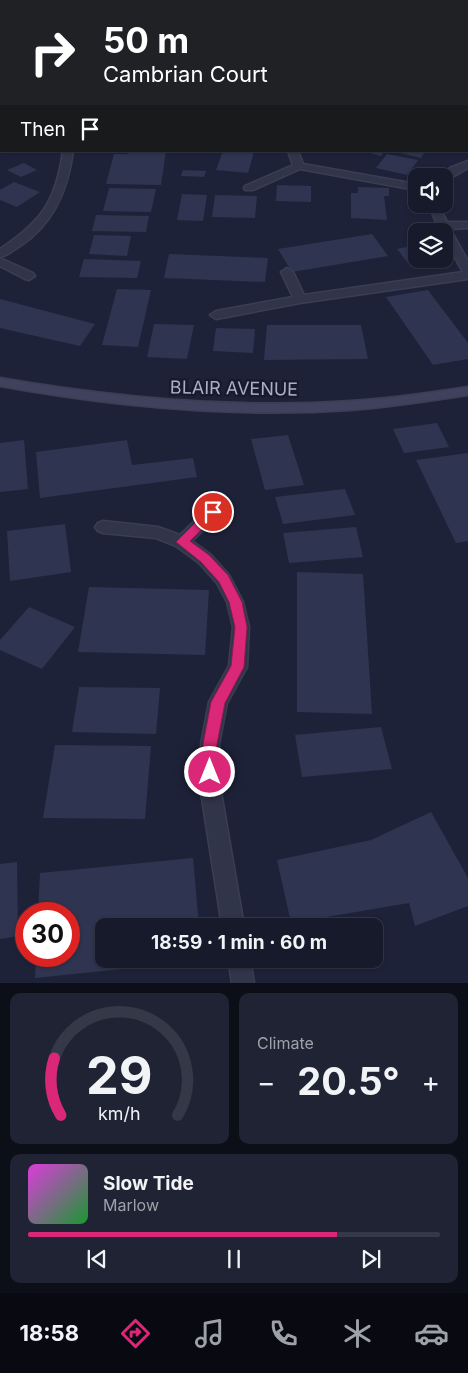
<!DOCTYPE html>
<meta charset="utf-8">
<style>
:root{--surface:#161a2b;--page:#1f2333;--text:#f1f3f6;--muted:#9ea1a9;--line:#353847;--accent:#db2777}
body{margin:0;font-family:Inter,sans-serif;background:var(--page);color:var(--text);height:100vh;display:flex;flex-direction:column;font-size:19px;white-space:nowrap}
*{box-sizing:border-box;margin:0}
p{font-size:16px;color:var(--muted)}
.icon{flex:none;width:28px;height:28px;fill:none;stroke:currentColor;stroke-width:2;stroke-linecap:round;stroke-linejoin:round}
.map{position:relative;height:983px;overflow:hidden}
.side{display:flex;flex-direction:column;gap:10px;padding:10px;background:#0c0e18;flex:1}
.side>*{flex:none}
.top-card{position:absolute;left:0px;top:0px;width:469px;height:152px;box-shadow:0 1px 4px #0004,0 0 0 1px var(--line);background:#202124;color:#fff;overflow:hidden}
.buttons{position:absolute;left:408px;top:168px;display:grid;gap:10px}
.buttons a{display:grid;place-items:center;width:45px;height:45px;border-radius:10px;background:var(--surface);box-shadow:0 1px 4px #0004,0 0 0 1px var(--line);font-size:25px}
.speed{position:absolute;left:15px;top:902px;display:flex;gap:10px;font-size:25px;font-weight:700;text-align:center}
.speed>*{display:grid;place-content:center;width:65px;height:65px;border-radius:50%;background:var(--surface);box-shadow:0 1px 4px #0004,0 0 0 1px var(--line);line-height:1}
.speed .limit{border:8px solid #d22;background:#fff;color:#111}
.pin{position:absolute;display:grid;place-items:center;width:42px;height:42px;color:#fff;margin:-21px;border:2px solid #fff;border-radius:50%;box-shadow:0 1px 5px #0007}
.me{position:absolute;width:55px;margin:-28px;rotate:0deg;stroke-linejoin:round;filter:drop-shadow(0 0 4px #0008)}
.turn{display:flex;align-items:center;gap:18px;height:105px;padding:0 20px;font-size:22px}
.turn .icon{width:65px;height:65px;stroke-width:2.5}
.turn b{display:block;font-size:35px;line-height:42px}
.then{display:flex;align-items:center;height:48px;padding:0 20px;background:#0003;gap:10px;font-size:19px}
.big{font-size:38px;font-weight:700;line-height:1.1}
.side .card{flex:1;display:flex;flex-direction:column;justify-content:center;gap:8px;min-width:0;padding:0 18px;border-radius:10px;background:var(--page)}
.side .dial{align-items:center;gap:0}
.dial svg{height:130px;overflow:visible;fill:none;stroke:var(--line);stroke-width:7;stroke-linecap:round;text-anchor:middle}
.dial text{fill:var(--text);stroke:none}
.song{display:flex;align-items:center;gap:15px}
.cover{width:60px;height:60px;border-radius:8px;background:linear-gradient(135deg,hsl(300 70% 55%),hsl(130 70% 35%))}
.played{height:5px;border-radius:2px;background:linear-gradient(90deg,var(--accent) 75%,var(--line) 75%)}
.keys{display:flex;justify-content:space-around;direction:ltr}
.heat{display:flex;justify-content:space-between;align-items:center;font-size:28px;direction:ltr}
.side .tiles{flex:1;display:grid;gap:10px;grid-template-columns:1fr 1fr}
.card:last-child{grid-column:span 2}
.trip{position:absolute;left:95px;top:918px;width:288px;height:50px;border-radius:10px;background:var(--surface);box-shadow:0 1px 4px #0004,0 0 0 1px var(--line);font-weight:700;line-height:50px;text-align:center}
.menu{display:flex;height:80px;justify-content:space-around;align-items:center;background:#090a11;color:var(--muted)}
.menu .icon{width:35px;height:35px}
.menu .active{color:var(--accent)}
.menu b{font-size:22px;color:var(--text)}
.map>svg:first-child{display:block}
.building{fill:#2f3450}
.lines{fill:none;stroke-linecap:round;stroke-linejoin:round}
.street-casing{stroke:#3b3e52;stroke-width:3}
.secondary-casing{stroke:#3b3e52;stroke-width:3}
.street{fill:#313549;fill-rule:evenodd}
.secondary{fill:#3f425c;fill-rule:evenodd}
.route{fill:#db2777;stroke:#8e194d}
.labels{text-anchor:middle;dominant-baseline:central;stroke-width:5;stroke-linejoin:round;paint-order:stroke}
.street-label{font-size:18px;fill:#abaec6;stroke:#171a2d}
</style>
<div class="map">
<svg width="468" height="983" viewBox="0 0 468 983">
<rect width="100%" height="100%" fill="#1e2239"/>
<g class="building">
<path d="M 127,151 L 166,151 L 161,185 L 106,184 L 114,154 L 128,154 Z"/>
<path d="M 223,151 L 254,152 L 248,173 L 216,170 Z"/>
<path d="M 363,151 L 384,151 L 381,156 Z"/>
<path d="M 392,151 L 425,151 L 421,158 Z"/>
<path d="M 387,154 L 418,160 L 407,175 L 376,168 Z"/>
<path d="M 24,163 L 37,170 L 21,177 L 7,170 Z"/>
<path d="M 183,170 L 206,171 L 204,177 L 181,176 Z"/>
<path d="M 14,182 L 40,192 L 17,207 L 0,200 L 0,190 Z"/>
<path d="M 277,185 L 311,186 L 311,202 L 276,201 Z"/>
<path d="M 358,187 L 389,188 L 389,196 L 384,196 L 387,220 L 351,218 L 351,193 L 358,193 Z"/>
<path d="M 109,188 L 156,189 L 151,212 L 103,211 Z"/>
<path d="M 182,194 L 207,195 L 203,221 L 177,220 Z"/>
<path d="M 215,195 L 257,196 L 255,218 L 212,217 Z"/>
<path d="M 96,215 L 149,216 L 146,232 L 92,231 Z"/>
<path d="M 372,234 L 388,256 L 292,272 L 278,249 Z"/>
<path d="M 94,235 L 131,236 L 127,256 L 89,254 Z"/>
<path d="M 416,245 L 416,259 L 443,259 L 445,261 L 411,267 L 397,249 Z"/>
<path d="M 169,254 L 268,258 L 265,282 L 164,278 Z"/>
<path d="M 84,259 L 141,261 L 137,278 L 79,277 Z"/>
<path d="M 117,289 L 151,290 L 138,347 L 102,345 Z"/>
<path d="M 428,290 L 468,343 L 468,359 L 433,365 L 386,297 Z"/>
<path d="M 0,299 L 95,324 L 80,346 L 0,328 Z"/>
<path d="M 154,324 L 194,325 L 187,359 L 147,357 Z"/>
<path d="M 267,325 L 361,325 L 368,359 L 264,360 Z"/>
<path d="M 216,328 L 255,329 L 253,353 L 213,351 Z"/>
<path d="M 437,423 L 449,447 L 404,453 L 393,429 Z"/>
<path d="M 288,435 L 304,485 L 265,490 L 251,439 Z"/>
<path d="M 24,440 L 28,489 L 0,492 L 0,443 Z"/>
<path d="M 127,440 L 132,465 L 193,458 L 197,477 L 40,498 L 36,452 Z"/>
<path d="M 468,453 L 468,541 L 456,543 L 416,460 Z"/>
<path d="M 345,489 L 355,515 L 283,524 L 275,497 Z"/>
<path d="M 65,524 L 71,572 L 10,581 L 7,531 Z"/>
<path d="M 356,527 L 363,557 L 289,563 L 283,533 Z"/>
<path d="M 297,572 L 363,574 L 372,714 L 297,712 Z"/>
<path d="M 89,587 L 209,590 L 205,655 L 78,652 Z"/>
<path d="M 29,607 L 75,627 L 42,669 L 0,650 L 0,640 Z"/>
<path d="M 79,687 L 160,688 L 156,734 L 72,732 Z"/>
<path d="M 381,727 L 392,769 L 302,777 L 295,735 Z"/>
<path d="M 55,745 L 151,746 L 145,819 L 43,818 Z"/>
<path d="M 431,812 L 468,878 L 468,906 L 415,926 L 409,903 L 291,923 L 277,860 L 371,840 Z"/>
<path d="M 193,858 L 199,926 L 104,926 L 104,959 L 202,959 L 202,961 L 35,978 L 36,956 L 69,956 L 69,914 L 38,914 L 40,873 Z"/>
<path d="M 17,862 L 18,936 L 0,939 L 0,864 Z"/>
</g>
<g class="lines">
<defs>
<g id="street">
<rect x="58" y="0" width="8" height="1"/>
<path d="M 238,0 L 247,0 L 248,1 L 239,1 Z"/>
<rect x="395" y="0" width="8" height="1"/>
<path d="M 63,151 L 73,151 C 68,190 54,224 20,246 C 14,250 7,256 0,257 L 0,249 C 42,221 56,201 63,151 Z"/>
<path d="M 288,151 L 298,151 L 303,164 L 416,184 L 416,190 L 300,169 L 253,190 L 245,190 L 244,188 L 245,186 L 293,165 Z"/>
<path d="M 468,161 L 468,168 L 444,182 L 444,176 L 441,176 L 450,168 Z"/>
<path d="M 428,204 L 438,204 L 447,222 L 468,222 L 468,228 L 450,229 L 468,261 L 468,279 L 300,303 L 216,319 L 210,315 L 216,311 L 293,297 L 281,272 L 287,268 L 293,272 L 304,295 L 463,272 L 444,238 L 444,231 L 440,231 Z"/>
<path d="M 0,258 L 33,273 L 35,276 L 29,280 L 25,279 L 0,266 Z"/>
<path d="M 213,507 L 218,508 L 221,512 L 218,516 L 192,541 L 211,555 L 229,575 L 243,602 L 249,627 L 247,667 L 227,703 L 219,744 L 220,786 L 244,926 L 222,926 L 200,786 L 201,744 L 209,702 L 229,666 L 233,627 L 227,602 L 217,583 L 199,563 L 176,546 L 156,538 L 103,533 L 98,531 L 95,527 L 98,523 L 103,521 L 158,527 L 180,535 L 208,508 Z"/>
<path d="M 228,959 L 250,959 L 254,983 L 232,983 Z"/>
</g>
<path id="secondary" d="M 0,378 C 116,398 233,409 351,401 C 390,399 429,393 468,387 L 468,395 C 429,401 390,407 351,410 C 233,418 116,407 0,386 Z"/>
</defs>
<use href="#street" class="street-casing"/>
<use href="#secondary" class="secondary-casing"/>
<use href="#street" class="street"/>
<use href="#secondary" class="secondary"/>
</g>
<path class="route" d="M 213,508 L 219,512 L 217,515 L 190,541 L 209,555 L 228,575 L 242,602 L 247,627 L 244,667 L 225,703 L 217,744 L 217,772 L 215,777 L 210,779 L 205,777 L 203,772 L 203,744 L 211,702 L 231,666 L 235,627 L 229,602 L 219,582 L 201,562 L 176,542 L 209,509 Z"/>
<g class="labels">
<g class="street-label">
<text transform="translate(234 388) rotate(1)">BLAIR AVENUE</text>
</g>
</g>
</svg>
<div class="buttons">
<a><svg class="icon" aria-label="sound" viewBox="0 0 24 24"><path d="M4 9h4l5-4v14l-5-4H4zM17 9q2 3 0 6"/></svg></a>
<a><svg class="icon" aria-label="layers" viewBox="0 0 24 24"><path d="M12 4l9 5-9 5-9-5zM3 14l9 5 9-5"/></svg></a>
</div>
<div class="speed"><div class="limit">30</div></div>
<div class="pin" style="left:213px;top:512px;background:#d93025"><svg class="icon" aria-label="arrive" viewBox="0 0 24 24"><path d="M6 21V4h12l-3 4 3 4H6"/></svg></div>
<svg class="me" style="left:210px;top:772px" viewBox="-20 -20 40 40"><circle r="17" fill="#db2777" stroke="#fff" stroke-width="3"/><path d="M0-11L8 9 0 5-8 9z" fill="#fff"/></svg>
<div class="trip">18:59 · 1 min · 60 m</div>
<div class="top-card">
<div class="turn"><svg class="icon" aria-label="right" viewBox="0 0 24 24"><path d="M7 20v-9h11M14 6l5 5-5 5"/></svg><div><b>50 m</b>Cambrian Court</div></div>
<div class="then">Then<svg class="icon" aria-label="arrive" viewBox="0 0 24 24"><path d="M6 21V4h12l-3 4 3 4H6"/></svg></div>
</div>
</div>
<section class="side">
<div class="tiles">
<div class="card dial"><svg viewBox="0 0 100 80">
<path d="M14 69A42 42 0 1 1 86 69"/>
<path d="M14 69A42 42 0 0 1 10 34" stroke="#db2777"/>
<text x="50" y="56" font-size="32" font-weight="700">29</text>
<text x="50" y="72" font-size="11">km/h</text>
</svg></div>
<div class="card"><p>Climate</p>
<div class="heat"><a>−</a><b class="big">20.5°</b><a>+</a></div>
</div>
<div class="card">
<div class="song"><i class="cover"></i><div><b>Slow Tide</b><p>Marlow</p></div></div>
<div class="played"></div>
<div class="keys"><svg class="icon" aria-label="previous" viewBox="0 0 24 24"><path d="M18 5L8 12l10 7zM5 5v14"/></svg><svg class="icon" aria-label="pause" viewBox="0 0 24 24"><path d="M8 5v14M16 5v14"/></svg><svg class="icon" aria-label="next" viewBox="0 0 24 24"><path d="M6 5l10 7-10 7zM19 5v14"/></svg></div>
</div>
</div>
</section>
<nav class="menu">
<b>18:58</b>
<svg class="icon active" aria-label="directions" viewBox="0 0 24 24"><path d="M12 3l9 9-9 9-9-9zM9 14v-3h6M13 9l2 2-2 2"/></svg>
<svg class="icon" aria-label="music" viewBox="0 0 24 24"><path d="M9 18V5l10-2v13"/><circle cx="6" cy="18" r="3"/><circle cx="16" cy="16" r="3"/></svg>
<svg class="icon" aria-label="phone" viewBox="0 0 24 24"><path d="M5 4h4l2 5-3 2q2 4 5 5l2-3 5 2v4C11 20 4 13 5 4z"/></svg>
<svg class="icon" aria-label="climate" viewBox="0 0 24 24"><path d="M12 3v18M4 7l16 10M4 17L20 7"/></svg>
<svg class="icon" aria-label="car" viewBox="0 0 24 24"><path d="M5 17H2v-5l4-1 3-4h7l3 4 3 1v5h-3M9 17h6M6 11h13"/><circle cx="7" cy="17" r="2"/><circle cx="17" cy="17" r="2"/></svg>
</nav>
